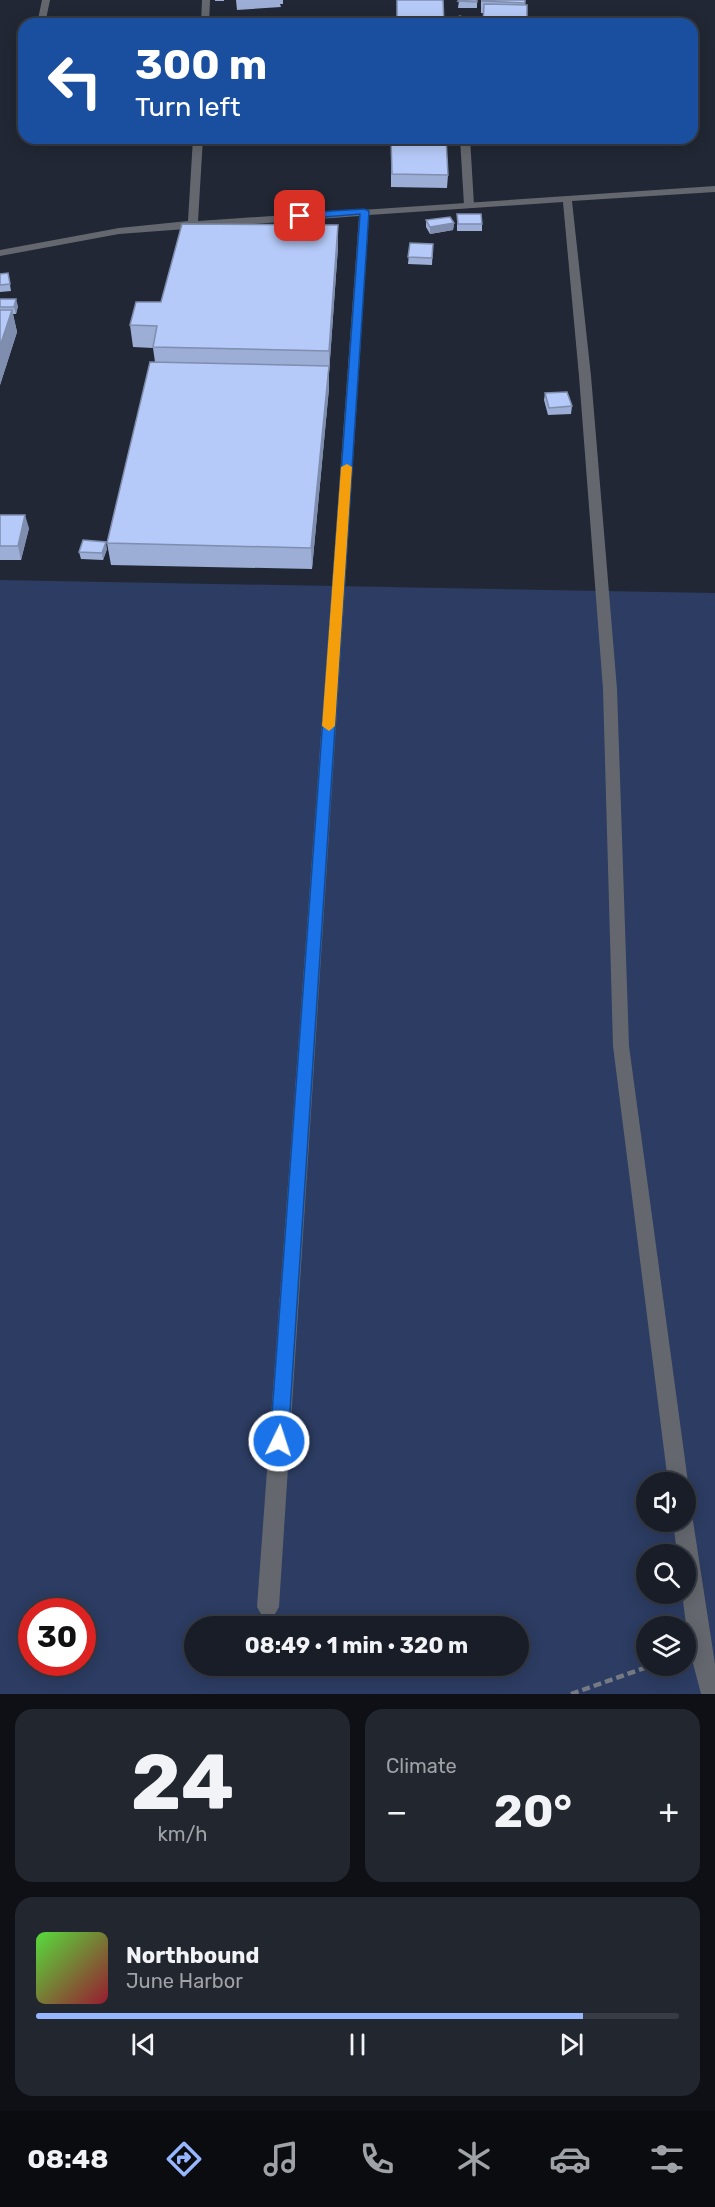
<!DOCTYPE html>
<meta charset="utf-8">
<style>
:root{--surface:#191d27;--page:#22262f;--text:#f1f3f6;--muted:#9fa2a7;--line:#373b44;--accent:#96b6fd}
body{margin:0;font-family:Rubik,sans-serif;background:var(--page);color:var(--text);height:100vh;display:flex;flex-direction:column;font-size:22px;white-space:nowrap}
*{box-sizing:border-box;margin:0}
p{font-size:20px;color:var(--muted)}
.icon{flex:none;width:33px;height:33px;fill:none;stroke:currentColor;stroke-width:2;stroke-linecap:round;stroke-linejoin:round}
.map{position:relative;height:1694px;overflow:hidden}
.side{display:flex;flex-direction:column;gap:15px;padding:15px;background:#0e1015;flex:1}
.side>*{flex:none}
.top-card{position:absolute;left:18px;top:18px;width:680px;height:126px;border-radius:18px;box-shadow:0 3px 15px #0003,0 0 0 2px var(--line);background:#1a4fa0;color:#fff;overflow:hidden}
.tools{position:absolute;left:636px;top:1472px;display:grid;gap:12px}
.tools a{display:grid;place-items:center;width:60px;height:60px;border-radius:50%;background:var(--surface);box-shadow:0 3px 15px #0003,0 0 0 2px var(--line);font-size:30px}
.speed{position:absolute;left:18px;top:1598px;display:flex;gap:12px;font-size:30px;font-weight:700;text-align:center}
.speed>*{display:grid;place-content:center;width:78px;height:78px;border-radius:50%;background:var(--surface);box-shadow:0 3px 15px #0003,0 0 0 2px var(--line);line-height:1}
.speed .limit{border:9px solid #d22;background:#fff;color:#111}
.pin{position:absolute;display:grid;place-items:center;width:51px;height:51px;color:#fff;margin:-26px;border-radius:12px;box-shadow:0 3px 9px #0006}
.me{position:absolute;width:66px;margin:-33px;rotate:4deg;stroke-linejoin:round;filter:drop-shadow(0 0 4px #0008)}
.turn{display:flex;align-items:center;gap:21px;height:126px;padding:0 18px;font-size:27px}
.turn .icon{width:78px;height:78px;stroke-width:2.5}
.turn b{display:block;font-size:42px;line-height:51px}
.big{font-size:45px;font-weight:700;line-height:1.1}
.side .tile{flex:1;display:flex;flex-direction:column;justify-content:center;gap:9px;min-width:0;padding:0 21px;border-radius:18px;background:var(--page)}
.side .dial{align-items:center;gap:0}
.dial b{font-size:78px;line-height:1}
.song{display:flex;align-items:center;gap:18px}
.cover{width:72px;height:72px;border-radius:9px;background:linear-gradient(135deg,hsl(110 70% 55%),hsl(350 70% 35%))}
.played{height:6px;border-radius:3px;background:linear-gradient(90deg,var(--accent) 85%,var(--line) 85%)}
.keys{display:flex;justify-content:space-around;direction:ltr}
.heat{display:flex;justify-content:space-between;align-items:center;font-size:33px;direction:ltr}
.side .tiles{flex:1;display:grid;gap:15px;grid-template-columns:1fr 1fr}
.tile:last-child{grid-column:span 2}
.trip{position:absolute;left:184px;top:1616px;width:345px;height:60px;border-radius:30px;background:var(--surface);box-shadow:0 3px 15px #0003,0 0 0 2px var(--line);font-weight:700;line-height:60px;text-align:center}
.tabs{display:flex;height:96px;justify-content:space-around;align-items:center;background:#0a0c10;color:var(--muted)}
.tabs .icon{width:42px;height:42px}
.tabs .active{color:var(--accent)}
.tabs b{font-size:27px;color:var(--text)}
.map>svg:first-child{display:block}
.green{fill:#2c3c62;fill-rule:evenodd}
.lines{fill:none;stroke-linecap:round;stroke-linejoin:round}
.path{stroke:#757a85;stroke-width:4.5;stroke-dasharray:8 4;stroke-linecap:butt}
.service{fill:#64686e;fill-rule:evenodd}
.minor{fill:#64686e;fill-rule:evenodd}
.wall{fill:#9caed5}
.shaded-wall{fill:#7f8dae}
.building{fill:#b5caf8;stroke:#7f8dae;stroke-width:1.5}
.route{fill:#1a73e8;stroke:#114b97;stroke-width:1.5}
.slow{fill:#f59e0b}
</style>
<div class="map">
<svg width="715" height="1694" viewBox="0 0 715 1694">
<rect width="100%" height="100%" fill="#212734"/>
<path class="green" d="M 0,580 L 715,593 L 715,1694 L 0,1694 ZM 646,1482 L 686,1482 L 686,1521 L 646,1521 ZM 646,1554 L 686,1554 L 686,1593 L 646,1593 ZM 32,1611 L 82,1611 L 82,1662 L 32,1662 ZM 195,1626 L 519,1626 L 519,1665 L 195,1665 ZM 646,1626 L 686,1626 L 686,1665 L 646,1665 Z"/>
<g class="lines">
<path class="path" d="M 571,1694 L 653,1665"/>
<g class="service">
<path d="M 460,15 L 464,17 L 464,24 L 456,24 L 456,17 Z"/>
<path d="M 460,138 L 470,138 L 474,205 L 469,208 L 464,205 Z"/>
</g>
<g class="minor">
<path d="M 42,0 L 50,0 L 45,24 L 37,24 Z"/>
<path d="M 202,0 L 210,0 L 209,24 L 201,24 Z"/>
<path d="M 193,138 L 203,138 L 198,221 L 715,186 L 715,192 L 572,201 L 591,376 L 617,689 L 629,1046 L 688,1482 L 686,1488 L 686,1482 L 668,1482 L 613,1046 L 603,689 L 579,376 L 563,202 L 369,215 L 279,1607 L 275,1614 L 268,1618 L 261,1614 L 257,1607 L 359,216 L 119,234 L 0,256 L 0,250 L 119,228 L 188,221 Z"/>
<path d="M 686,1512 L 690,1514 L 693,1521 L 715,1664 L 715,1694 L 701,1694 L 689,1648 L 682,1593 L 686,1593 L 686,1554 L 677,1554 L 673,1521 L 686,1521 Z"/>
</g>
</g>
<g class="wall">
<rect x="215" y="0" width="9" height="1"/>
<path d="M 236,0 L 283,0 L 283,4 L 280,4 L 281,7 L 237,10 Z"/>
<path d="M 459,0 L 477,0 L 477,8 L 458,8 Z"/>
<path d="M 481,0 L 525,0 L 525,5 L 527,24 L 483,24 L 483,13 L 481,13 Z"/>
<path d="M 391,138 L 448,175 L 447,188 L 391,187 Z"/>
<path d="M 507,138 L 536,138 L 536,146 L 508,145 Z"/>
<path d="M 457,214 L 482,224 L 482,231 L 457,231 Z"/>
<path d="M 426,220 L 454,223 L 453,230 L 430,234 L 426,227 Z"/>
<path d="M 338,225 L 338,247 L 329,373 L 329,388 L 312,569 L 111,565 L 107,543 L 155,362 L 153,348 L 133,347 L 130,325 L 161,302 Z"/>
<path d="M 410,243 L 433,244 L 432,265 L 408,264 Z"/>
<path d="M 8,273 L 11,291 L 0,292 L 0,274 Z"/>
<path d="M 0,299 L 18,306 L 16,314 L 13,314 L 17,332 L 0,385 Z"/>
<path d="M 545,393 L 572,406 L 571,414 L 548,415 L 544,400 Z"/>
<path d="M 0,515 L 29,528 L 21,560 L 0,560 Z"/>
<path d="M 107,549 L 103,560 L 81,559 L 79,552 Z"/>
</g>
<g class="shaded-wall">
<path d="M 454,223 L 453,230 L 430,234 L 430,227 Z"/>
<path d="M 338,225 L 338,247 L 329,373 L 329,351 Z"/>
<path d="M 16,299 L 18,306 L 16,314 L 14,307 Z"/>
<path d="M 12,310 L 17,332 L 0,385 L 0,346 Z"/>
<path d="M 329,366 L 329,388 L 312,569 L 311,548 Z"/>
<path d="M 25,515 L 29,528 L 21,560 L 18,546 Z"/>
<path d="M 106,542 L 107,549 L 103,560 L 102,553 Z"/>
</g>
<g class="building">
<path d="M 397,0 L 443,0 L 444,24 L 397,24 Z"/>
<path d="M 459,0 L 477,0 L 477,2 L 458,1 Z"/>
<path d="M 482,0 L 525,0 L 525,3 L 482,1 Z"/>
<path d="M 484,4 L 527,5 L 527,24 L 483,24 Z"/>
<path d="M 391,138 L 446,138 L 448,175 L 392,174 Z"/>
<path d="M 457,214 L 481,214 L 482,224 L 458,224 Z"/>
<path d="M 450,217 L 454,223 L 430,227 L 426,220 Z"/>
<path d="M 182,224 L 338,225 L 329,351 L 153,347 L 157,326 L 130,325 L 136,302 L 161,302 Z"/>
<path d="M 410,243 L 433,244 L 432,258 L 408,257 Z"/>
<path d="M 8,273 L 10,284 L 0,285 L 0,274 Z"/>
<path d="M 0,299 L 16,299 L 14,307 L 0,307 Z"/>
<path d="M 0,310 L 12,310 L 0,346 Z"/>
<path d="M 150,362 L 329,366 L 311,548 L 107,543 Z"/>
<path d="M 567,392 L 572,406 L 549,408 L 545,393 Z"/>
<path d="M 0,515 L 25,515 L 18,546 L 0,546 Z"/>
<path d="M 83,540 L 106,542 L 102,553 L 79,552 Z"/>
</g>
<path class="route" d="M 364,209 L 369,211 L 288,1441 L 285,1447 L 279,1450 L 273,1447 L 270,1441 L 360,214 L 300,219 L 296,216 L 300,213 Z"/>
<path class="slow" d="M 347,464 L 352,467 L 335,726 L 329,731 L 322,726 L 341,467 Z"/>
</svg>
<div class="tools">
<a><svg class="icon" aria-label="sound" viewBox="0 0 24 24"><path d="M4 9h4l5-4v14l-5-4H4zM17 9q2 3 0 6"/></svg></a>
<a><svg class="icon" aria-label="search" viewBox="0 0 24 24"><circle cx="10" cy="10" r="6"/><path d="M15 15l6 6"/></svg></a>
<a><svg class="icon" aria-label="layers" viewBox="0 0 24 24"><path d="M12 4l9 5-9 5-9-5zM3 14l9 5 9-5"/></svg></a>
</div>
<div class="speed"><div class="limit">30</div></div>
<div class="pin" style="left:300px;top:216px;background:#d93025"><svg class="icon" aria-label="arrive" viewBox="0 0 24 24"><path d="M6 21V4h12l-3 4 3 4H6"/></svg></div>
<svg class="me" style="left:279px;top:1441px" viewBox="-20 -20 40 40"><circle r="17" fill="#1a73e8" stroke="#fff" stroke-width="3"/><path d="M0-11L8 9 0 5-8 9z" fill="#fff"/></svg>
<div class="trip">08:49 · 1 min · 320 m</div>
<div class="top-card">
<div class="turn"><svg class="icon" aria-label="left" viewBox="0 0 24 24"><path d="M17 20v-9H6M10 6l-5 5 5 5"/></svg><div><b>300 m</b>Turn left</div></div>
</div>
</div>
<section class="side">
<div class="tiles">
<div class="tile dial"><b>24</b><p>km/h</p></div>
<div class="tile"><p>Climate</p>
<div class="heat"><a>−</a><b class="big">20°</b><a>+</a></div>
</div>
<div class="tile">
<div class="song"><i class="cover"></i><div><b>Northbound</b><p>June Harbor</p></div></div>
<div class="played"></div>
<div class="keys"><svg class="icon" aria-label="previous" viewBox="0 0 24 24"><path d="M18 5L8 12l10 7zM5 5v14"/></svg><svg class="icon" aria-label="pause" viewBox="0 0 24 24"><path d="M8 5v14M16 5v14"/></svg><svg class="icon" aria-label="next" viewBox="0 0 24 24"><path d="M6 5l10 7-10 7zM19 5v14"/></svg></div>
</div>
</div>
</section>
<nav class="tabs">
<b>08:48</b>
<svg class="icon active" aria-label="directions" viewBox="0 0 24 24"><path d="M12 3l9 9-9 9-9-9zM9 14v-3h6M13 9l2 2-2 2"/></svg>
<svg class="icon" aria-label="music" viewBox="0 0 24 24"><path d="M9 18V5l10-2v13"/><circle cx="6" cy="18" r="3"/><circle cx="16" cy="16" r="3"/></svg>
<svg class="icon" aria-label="phone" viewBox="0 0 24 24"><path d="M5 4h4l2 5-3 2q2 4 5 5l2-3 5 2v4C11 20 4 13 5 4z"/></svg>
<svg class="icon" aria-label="climate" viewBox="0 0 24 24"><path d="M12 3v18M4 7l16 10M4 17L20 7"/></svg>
<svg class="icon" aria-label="car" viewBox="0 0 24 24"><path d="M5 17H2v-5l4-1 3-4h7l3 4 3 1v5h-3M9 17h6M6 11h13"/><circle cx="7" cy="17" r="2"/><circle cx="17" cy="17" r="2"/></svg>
<svg class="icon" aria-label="filters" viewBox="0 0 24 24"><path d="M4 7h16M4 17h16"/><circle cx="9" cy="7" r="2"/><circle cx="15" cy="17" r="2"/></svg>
</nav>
